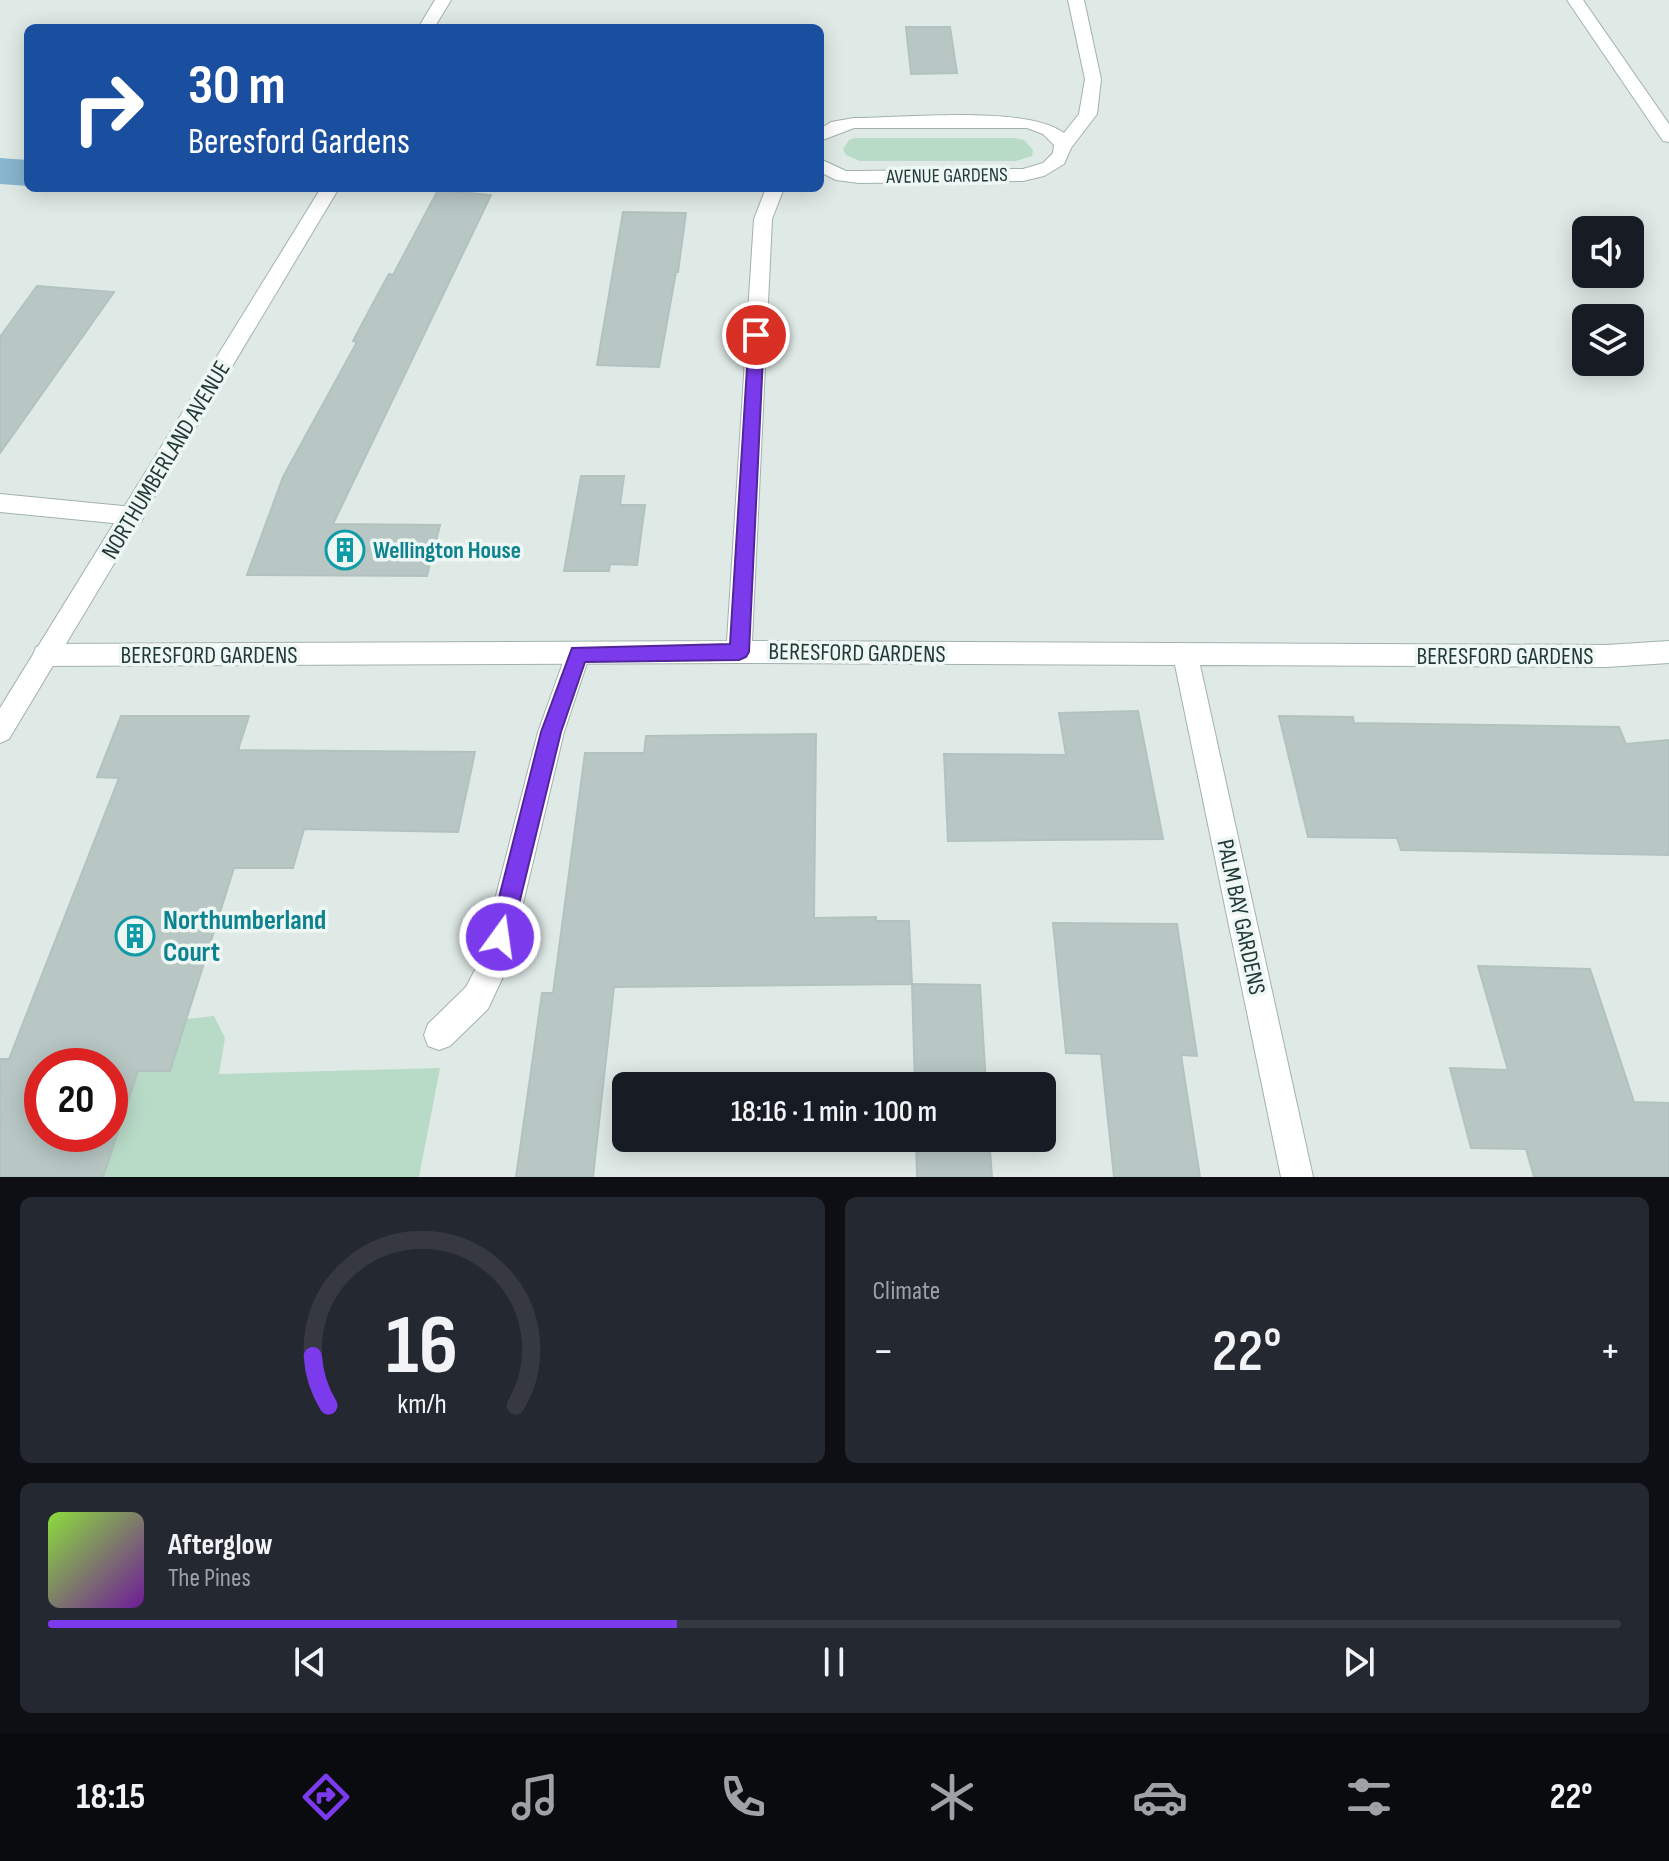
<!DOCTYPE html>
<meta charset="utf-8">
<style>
:root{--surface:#171b24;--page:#242831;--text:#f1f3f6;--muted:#9ea1a6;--line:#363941;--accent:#7c3aed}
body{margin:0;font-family:"Sofia Sans Condensed",sans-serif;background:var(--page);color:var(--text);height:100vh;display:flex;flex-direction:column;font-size:30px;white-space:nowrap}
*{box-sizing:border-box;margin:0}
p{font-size:26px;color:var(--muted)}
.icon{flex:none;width:44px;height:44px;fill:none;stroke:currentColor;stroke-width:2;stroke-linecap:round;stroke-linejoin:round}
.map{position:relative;height:1177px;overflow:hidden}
.side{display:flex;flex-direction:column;gap:20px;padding:20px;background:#0d0f14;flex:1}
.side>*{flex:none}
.banner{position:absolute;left:24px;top:24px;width:800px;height:168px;border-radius:12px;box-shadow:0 4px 20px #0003;background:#1a4fa0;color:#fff;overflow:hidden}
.fabs{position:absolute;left:1572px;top:216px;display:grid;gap:16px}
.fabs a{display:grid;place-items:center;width:72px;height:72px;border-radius:12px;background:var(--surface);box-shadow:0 4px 20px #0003;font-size:40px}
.speed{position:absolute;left:24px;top:1048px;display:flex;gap:16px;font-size:40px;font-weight:700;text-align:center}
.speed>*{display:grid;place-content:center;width:104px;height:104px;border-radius:50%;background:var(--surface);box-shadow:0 4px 20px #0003;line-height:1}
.speed .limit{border:12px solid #d22;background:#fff;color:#111}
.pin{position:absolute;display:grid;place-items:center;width:68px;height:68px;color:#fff;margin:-34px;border:4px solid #fff;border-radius:50%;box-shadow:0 2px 8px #0007}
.me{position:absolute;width:88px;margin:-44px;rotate:14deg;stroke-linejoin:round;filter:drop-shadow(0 0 6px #0008)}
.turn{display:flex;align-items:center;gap:28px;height:168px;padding:0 32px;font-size:36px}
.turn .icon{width:104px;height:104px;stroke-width:2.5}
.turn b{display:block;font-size:56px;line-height:68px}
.big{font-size:60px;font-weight:600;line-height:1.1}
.side .widget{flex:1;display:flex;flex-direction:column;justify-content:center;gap:12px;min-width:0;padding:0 28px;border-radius:12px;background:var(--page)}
.side .dial{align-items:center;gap:0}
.dial svg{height:208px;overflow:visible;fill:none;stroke:var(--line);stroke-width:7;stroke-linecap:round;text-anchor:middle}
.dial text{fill:var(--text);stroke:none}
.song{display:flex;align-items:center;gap:24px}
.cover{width:96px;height:96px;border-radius:12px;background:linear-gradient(135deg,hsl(90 70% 55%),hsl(280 70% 35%))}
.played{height:8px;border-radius:4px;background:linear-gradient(90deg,var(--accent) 40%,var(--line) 40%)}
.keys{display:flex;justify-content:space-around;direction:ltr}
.heat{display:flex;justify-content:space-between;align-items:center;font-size:44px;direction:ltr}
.side .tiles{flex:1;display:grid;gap:20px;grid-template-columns:1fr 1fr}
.widget:last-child{grid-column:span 2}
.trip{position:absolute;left:612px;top:1072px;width:444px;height:80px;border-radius:12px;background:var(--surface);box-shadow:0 4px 20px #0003;font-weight:600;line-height:80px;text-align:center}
.menu{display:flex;height:128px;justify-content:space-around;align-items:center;background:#090b0e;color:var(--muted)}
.menu .icon{width:56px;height:56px}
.menu .active{color:var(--accent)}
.menu b{font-size:36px;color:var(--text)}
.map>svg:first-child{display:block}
.green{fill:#b8dbc8}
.water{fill:#88b6ce}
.building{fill:#b8c7c4;stroke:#b2c3bf;stroke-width:2;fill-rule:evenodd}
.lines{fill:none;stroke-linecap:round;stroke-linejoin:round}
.service-casing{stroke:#a2b1af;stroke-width:2}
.minor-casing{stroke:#a2b1af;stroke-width:2}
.tertiary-casing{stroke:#a2b1af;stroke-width:2}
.service{fill:#fff;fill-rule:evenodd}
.minor{fill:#fff;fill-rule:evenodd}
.tertiary{fill:#fff;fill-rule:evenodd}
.route{fill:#7c3aed;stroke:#51269a;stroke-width:2}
.labels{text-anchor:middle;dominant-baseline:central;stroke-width:7;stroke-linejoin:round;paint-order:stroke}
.far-street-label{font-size:20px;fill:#213937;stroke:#eff7f4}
.street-label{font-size:24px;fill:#213937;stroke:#eff7f4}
.culture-label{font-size:24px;font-weight:bold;fill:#0d838f;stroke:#eff7f4;text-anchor:start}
.near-culture-label{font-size:28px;font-weight:bold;fill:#0d838f;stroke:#eff7f4;text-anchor:start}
</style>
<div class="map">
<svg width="1669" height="1177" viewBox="0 0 1669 1177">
<rect width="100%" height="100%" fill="#dfeae7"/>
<g class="green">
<path d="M 855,138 L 1015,138 L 1024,140 L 1033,150 L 1032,156 L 1016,161 L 860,161 L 846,155 L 843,149 L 849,140 Z"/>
<path d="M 214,1016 L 225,1038 L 219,1074 L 440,1068 L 419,1177 L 103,1177 L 138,1071 L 170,1070 L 187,1019 Z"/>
</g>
<path class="water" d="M 0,158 L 28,160 L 28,186 L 0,184 Z"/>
<g class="building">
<path d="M 906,27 L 950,27 L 957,73 L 911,74 Z"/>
<path d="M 438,190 L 491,195 L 333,524 L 440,525 L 427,576 L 247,575 L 283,477 L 357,342 L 353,341 L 371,307 L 389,274 L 393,275 Z"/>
<path d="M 623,212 L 686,213 L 678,272 L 676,272 L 659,367 L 597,365 Z"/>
<path d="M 37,286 L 114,292 L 0,453 L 0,337 Z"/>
<path d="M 581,476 L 624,476 L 620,505 L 645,505 L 637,565 L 610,564 L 609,571 L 564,571 Z"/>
<path d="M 1138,711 L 1163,839 L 948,841 L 944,754 L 1066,755 L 1059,713 Z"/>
<path d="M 121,716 L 249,716 L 238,750 L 475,752 L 458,832 L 304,829 L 293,868 L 234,868 L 170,1071 L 138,1071 L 103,1177 L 0,1177 L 0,1059 L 9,1059 L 119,778 L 97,777 ZM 42,1066 L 110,1066 L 110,1134 L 42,1134 Z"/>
<path d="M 1279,716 L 1353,717 L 1354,723 L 1619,727 L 1626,744 L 1669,740 L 1669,855 L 1401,850 L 1397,838 L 1308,837 Z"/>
<path d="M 816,734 L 814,918 L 876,917 L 876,921 L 909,921 L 912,984 L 614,987 L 593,1177 L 516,1177 L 542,993 L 553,993 L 585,753 L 644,753 L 646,736 Z"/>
<path d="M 1053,923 L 1177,924 L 1197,1056 L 1181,1055 L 1200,1177 L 1114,1177 L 1101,1054 L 1066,1053 Z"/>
<path d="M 1478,966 L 1590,969 L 1634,1102 L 1669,1103 L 1669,1177 L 1534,1177 L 1526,1149 L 1471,1148 L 1450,1068 L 1508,1070 Z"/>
<path d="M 912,984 L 980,985 L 986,1086 L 915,1086 Z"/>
<path d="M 916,1138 L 989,1138 L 992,1177 L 917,1177 Z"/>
</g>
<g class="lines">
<defs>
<path id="service" d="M 578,643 L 587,647 L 590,654 L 564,732 L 508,966 L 488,1009 L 450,1046 L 439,1050 L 428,1046 L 424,1035 L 428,1024 L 466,987 L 479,962 L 538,732 L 566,654 L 569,647 Z"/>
<g id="minor">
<path d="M 1068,0 L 1084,0 L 1101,79 L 1097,114 L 1071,148 L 1064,164 L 1044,176 L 1023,181 L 859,183 L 836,180 L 820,172 L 820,159 L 846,171 L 859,171 L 1023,169 L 1043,163 L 1053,153 L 1054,145 L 1043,134 L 1027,128 L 854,128 L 820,141 L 820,129 L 831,122 L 854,118 C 905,118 1027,105 1064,133 L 1079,114 L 1085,79 Z"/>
<path d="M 1567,0 L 1583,0 L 1669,124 L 1669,142 L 1663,141 Z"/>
<path d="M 766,188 L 784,188 L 772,219 L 752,641 L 1606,645 L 1669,641 L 1669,663 L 1606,667 L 1200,665 L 1313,1177 L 1281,1177 L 1175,665 L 739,663 L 45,666 L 36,663 L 33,655 L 36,647 L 45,644 L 727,641 L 754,219 Z"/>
<path d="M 0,494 L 133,507 L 141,510 L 144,516 L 141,522 L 133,525 L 0,512 Z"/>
</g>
<g id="tertiary">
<path d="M 435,0 L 451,0 L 434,28 L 418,28 Z"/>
<path d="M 321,188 L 339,188 L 9,739 L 0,743 L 0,708 Z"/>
</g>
</defs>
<use href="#service" class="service-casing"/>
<use href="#minor" class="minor-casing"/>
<use href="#tertiary" class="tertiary-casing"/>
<use href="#service" class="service"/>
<use href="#minor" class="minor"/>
<use href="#tertiary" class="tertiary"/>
</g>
<path class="route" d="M 756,329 L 764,335 L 749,652 L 746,657 L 739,660 L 585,662 L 561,732 L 511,937 L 508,945 L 500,948 L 492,945 L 489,937 L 541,732 L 572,648 L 730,644 L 749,335 Z"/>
<defs>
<symbol id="building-ring" viewBox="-11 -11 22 22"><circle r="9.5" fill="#eff7f4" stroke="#0f9aa8" stroke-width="1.5"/><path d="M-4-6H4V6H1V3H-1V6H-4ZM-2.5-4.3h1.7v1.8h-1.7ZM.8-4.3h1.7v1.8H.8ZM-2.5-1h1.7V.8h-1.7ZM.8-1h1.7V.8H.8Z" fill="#0f9aa8"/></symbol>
</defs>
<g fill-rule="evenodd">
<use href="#building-ring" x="323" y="528" width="44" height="44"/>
<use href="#building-ring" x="113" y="914" width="44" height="44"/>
</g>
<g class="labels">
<g class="far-street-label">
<text transform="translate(947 176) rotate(-1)">AVENUE GARDENS</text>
</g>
<g class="street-label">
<text transform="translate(166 460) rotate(-59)">NORTHUMBERLAND AVENUE</text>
<text transform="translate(857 653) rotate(1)">BERESFORD GARDENS</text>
<text x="209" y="655">BERESFORD GARDENS</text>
<text x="1505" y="656">BERESFORD GARDENS</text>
<text transform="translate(1241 917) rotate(78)">PALM BAY GARDENS</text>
</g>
<g class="culture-label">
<text x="373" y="550">Wellington House</text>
</g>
<g class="near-culture-label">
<text x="163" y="920">Northumberland<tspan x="163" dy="32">Court</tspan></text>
</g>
</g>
</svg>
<div class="fabs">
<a><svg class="icon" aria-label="sound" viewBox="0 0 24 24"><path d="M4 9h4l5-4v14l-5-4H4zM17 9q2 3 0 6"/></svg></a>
<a><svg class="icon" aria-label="layers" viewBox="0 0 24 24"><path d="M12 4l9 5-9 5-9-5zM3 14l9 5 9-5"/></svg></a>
</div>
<div class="speed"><div class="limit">20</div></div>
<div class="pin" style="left:756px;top:335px;background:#d93025"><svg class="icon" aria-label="arrive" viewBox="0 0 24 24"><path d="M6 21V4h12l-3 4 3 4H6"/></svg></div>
<svg class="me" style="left:500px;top:937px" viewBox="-20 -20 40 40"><circle r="17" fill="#7c3aed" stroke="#fff" stroke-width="3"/><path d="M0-11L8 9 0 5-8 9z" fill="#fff"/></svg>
<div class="trip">18:16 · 1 min · 100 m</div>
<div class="banner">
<div class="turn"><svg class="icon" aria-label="right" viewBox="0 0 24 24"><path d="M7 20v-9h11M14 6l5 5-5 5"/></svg><div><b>30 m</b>Beresford Gardens</div></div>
</div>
</div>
<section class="side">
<div class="tiles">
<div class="widget dial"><svg viewBox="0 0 100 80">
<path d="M14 69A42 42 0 1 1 86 69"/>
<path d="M14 69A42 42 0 0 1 8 50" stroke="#7c3aed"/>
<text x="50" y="56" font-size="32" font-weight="700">16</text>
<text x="50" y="72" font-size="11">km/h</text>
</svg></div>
<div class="widget"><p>Climate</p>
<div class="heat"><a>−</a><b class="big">22°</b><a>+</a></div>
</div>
<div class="widget">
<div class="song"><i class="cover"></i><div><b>Afterglow</b><p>The Pines</p></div></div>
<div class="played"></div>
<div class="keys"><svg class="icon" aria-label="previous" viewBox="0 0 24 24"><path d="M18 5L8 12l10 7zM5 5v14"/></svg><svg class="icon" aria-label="pause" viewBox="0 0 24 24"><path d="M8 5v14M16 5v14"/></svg><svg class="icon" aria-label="next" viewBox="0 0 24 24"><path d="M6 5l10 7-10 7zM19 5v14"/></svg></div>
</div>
</div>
</section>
<nav class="menu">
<b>18:15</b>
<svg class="icon active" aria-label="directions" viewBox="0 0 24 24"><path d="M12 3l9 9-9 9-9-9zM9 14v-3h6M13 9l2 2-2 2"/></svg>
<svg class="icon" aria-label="music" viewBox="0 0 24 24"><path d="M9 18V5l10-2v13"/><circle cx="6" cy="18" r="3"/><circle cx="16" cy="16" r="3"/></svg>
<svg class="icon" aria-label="phone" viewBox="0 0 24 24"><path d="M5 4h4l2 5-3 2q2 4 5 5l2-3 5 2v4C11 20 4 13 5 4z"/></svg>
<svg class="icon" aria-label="climate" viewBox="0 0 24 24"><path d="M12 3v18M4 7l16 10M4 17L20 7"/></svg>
<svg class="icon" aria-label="car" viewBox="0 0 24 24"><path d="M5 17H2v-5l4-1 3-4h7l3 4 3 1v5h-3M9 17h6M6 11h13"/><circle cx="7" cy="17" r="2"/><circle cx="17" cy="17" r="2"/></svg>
<svg class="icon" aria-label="filters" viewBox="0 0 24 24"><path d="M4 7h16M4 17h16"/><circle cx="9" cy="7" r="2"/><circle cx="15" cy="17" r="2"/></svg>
<b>22°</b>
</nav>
